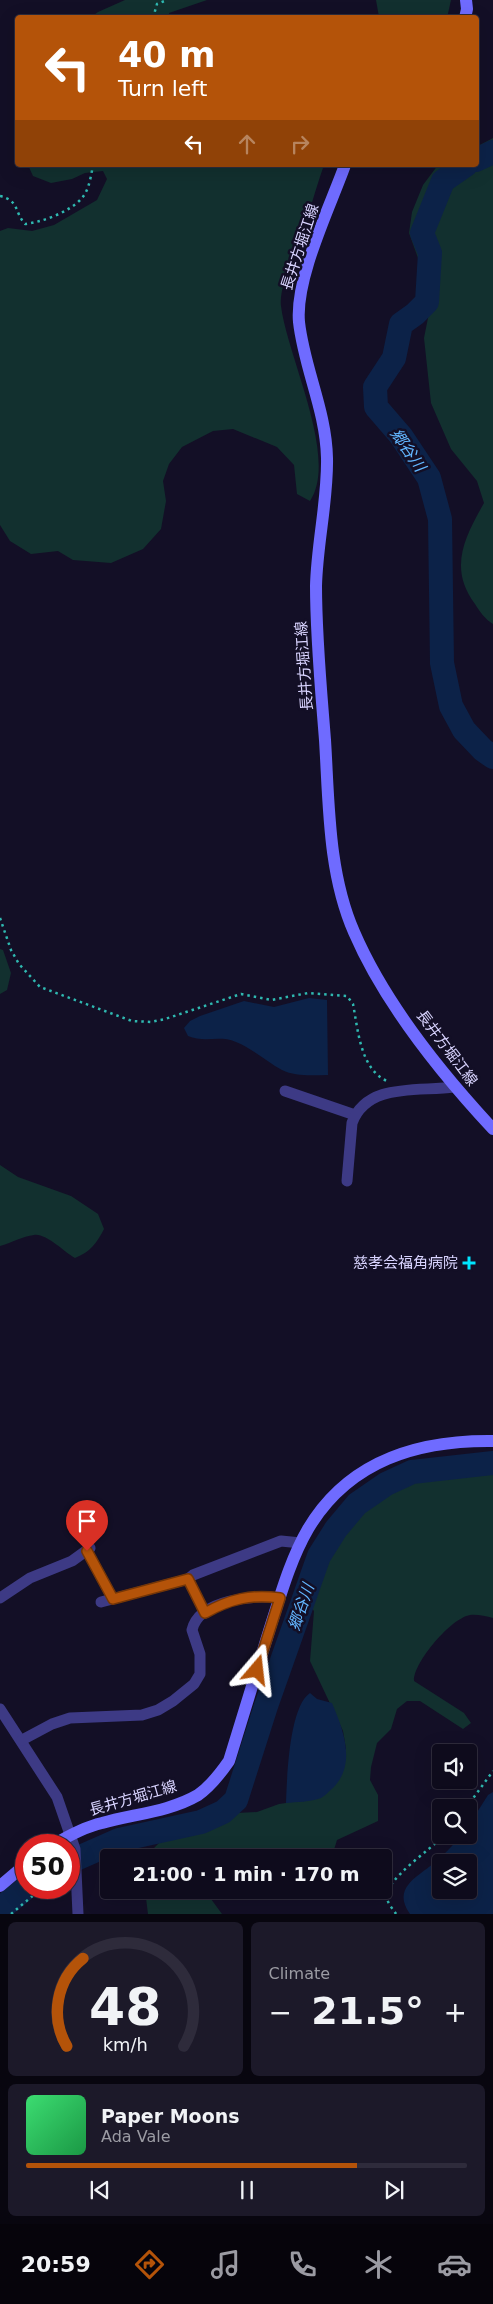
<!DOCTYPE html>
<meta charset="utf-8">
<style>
:root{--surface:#0e0b1c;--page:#1c1929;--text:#f1f3f6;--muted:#9b9ba3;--line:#2e2b3b;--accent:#b45309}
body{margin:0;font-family:"DejaVu Sans","Noto Sans JP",sans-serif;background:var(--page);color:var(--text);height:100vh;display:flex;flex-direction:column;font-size:19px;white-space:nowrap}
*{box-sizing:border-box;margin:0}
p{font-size:16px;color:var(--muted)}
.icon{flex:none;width:28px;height:28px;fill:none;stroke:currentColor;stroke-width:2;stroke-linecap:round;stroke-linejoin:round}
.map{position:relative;height:1914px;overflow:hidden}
.details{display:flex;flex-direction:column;gap:8px;padding:8px;background:#08060f;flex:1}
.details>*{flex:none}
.banner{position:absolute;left:15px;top:15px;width:464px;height:152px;border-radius:5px;box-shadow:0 5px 20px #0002,0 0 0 1px var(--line);background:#b45309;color:#fff;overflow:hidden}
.fabs{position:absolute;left:432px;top:1744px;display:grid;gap:10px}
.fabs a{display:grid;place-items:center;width:45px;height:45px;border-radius:5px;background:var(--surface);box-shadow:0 5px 20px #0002,0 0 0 1px var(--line);font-size:25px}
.speed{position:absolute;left:15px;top:1834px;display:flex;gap:10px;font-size:25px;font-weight:700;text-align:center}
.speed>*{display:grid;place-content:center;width:65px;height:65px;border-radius:50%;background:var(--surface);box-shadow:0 5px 20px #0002,0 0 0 1px var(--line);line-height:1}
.speed .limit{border:8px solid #d22;background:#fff;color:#111}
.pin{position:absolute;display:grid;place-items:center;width:42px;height:42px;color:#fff;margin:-51px -21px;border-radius:50% 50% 50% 0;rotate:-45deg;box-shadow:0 0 5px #0007}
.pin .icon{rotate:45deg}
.me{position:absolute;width:55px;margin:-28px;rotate:17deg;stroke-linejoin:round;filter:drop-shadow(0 0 4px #0008)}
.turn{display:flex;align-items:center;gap:18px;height:105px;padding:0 20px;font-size:22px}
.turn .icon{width:65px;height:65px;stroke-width:2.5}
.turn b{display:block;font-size:35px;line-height:42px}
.lanes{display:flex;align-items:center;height:48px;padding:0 20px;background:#0003;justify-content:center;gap:25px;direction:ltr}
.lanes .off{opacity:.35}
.big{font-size:38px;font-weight:800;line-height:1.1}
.details .widget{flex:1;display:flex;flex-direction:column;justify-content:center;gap:8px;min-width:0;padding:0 18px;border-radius:8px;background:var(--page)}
.details .dial{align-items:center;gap:0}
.dial svg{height:130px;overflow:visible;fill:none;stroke:var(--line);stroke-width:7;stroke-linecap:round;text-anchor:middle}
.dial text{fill:var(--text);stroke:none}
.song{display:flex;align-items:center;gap:15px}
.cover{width:60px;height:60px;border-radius:8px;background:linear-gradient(135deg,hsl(140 70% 55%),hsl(140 70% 35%))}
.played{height:5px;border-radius:2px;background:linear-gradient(90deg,var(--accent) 75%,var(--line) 75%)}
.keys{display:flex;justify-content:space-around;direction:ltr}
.heat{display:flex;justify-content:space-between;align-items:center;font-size:28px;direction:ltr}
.details .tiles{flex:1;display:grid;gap:8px;grid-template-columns:1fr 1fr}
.widget:last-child{grid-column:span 2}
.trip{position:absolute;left:100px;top:1849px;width:292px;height:50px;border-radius:5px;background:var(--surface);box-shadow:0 5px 20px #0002,0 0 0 1px var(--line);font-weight:800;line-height:50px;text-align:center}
.tab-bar{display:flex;height:80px;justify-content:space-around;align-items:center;background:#06040b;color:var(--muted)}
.tab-bar .icon{width:35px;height:35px}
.tab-bar .on{color:var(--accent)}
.tab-bar b{font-size:22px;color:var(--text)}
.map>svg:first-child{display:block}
.green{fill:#12302f}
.water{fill:#0c2248;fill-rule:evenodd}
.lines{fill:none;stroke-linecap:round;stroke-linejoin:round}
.river{stroke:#0c2248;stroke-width:24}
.path{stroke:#2fb8b0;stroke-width:2.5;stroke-dasharray:2.5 4;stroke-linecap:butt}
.minor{stroke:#3d3a85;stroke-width:11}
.secondary{stroke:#6f6bff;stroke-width:12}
.route-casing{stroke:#753606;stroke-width:12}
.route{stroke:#b45309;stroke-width:9}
.poi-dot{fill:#00e5ff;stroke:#130f26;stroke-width:2}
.labels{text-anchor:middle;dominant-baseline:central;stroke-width:5;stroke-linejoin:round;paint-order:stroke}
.street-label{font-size:15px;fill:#d9d4ff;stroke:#130f26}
.poi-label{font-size:15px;fill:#d9d4ff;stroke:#130f26;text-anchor:end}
.water-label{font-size:16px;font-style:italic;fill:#62b6ff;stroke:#130f26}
</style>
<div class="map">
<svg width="493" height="1914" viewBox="0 0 493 1914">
<rect width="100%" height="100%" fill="#130f26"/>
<g class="green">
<path d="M 125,0 L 207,0 L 169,13 L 169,17 L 91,17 L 98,12 Z"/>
<path d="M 376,0 L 451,0 L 447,18 L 379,17 Z"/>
<path d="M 493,138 L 493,624 C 485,619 480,612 475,604 C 448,568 465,537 484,503 L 477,481 L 451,449 L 431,403 L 424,338 L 429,313 L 418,258 L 409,233 L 412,212 L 423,185 L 438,165 L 476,165 L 476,147 Z"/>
<path d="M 28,165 L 324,165 C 318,182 313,199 308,216 C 301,236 278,287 281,306 C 287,356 339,458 310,501 L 297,494 L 294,465 L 277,447 L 233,429 L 213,431 L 182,447 L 169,464 L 163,481 L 166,501 L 161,529 L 143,549 L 111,563 L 73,560 L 58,551 L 31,554 L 10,541 L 0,525 L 0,231 L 8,228 L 32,231 L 54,225 L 97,200 L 107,179 L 103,171 L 85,173 L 72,179 L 51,183 L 33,176 Z"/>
<path d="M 0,949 L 3,950 L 11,973 L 7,990 L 0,994 Z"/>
<path d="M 0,1165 L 18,1177 L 71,1196 L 98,1214 L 104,1229 C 97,1243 90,1252 75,1258 C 64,1252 46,1233 34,1235 C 23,1236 11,1243 0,1246 Z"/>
<path d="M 487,1457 L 493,1458 L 493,1618 C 486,1616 476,1614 470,1615 C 451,1618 413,1663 414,1681 L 464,1713 L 471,1723 L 463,1729 L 420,1701 L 407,1701 L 397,1709 L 391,1729 L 377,1743 L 371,1767 L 370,1780 L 378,1795 L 378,1821 L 337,1840 L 333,1853 L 335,1857 L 149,1858 L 150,1852 L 163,1839 L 207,1828 L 237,1813 L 257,1812 L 279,1804 L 286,1803 L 346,1749 L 343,1731 L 310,1661 L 314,1611 L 301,1595 C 317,1540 354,1493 408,1472 C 416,1469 424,1464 433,1462 C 450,1459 469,1459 487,1457 Z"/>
<path d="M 145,1890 L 218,1890 L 211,1899 L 222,1914 L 148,1914 Z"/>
</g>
<g class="water">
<path d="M 309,998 L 327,1000 L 328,1075 C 313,1075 296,1077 282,1070 C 267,1062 253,1049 236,1042 C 220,1035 204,1043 188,1036 L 184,1028 L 190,1021 L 200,1016 L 244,1001 L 274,1007 Z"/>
<path d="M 310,1693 L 317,1699 L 332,1703 C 343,1729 357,1764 333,1788 C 329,1791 325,1796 321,1798 C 311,1802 296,1802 286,1803 C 287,1778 289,1707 310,1693 Z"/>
<path d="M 493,1792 L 493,1914 L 410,1914 C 392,1888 416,1878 434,1863 C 444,1855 453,1845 462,1835 L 469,1835 L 469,1825 L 488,1795 ZM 441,1862 L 469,1862 L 469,1890 L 441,1890 Z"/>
</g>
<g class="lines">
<g class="river">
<path d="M 476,160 L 493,152"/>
<path d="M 466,165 L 443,181 L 422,233 L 430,253 L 427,302 L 415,314 L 401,324 L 394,358 L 375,387 L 376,407 L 401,436 L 429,478 L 440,519 L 442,663 L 451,706 L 464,730 L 483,750 L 493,757"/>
<path d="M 69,1862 L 119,1840 L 201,1822 L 223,1812 L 236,1800 L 266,1706 L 319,1556 L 336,1529 L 357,1504 L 386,1484 L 412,1472 L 493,1463"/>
<path d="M 0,1909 L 26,1888"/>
</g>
<g class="path">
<path d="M 153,18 L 157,4 L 167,0"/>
<path d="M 0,196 C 20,201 14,212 25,224 C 42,222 70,212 82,198 C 89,190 91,176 93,165"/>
<path d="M 0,918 L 11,950 L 19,964 L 40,987 L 132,1021 L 151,1022 L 165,1019 L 241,994 L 271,1000 L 308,993 L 347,996 L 353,1004 C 358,1029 360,1069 387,1081"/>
<path d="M 466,1808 L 493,1771"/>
<path d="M 11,1914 L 42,1888"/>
<path d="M 396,1914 C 393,1909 387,1903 387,1897 C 386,1878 431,1850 444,1835"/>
</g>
<g class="minor">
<path d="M 285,1091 L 355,1115"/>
<path d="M 347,1181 L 352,1123 C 367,1082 419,1092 454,1087"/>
<path d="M 87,1551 L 113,1599"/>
<path d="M 188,1579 L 193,1575 L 281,1541 L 301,1543"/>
<path d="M 0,1598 L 30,1578 L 72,1561 L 90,1548"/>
<path d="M 101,1602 L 188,1579 L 205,1613"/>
<path d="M 0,1709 L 57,1797 L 75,1849 L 78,1914"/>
<path d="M 22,1740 L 52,1724 L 70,1718 L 142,1715 L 158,1710 L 173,1701 L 194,1684 L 200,1674 L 200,1654 L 192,1630 C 199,1599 255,1595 279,1598"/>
</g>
<g class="secondary">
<path d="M 465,18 L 467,9 L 466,0"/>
<path d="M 345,165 C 330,207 295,278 299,322 C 304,368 326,410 327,458 C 328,499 317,543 316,586 C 316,637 321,689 325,740 C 329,803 328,873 354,932 C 385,1004 440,1072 493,1129"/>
<path d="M 53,1845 C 68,1836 84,1827 102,1823 C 133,1814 169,1812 198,1795 C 211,1786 220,1774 229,1761 C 242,1718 256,1674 269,1631 C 280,1597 290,1560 308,1529 C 349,1460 418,1440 493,1441"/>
<path d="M 0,1886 L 26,1864"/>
</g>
</g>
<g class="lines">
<defs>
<path id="route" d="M 87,1551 L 113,1599 L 188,1579 L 205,1613 C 230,1599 251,1594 280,1598 L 257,1670"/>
</defs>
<use href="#route" class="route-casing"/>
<use href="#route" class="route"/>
</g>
<path class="poi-dot" d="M466.5 1255.5h5v5h5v5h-5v5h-5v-5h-5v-5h5z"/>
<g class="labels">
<g class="street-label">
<text transform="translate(300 247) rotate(-72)">長井方堀江線</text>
<text transform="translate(304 666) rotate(-94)">長井方堀江線</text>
<text transform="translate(447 1048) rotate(53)">長井方堀江線</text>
<text transform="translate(133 1798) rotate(-16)">長井方堀江線</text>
</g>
<g class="poi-label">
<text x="458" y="1263">慈孝会福角病院</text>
</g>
<g class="water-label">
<text transform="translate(408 450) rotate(55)">郷谷川</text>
<text transform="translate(301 1607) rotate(-71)">郷谷川</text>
</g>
</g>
</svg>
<div class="fabs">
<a><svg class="icon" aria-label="sound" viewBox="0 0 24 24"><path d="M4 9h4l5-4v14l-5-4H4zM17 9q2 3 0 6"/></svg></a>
<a><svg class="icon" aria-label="search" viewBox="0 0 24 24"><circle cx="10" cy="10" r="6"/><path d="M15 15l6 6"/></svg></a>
<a><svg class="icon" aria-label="layers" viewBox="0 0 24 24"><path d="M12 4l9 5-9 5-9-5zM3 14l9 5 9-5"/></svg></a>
</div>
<div class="speed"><div class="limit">50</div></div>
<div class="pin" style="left:87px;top:1551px;background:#d93025"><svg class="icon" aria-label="arrive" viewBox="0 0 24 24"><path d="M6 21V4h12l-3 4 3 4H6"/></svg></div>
<svg class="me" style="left:257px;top:1670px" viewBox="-20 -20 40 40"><path d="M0-17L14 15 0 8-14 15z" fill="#b45309" stroke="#fff" stroke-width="4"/></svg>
<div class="trip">21:00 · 1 min · 170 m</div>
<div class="banner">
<div class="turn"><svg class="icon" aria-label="left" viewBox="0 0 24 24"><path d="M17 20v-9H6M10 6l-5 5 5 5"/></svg><div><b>40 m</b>Turn left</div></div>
<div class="lanes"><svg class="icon" aria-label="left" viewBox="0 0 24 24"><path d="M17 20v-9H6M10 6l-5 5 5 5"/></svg><svg class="icon off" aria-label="ahead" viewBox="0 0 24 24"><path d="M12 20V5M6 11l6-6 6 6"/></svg><svg class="icon off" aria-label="right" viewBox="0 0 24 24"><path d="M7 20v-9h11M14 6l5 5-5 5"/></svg></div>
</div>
</div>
<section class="details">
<div class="tiles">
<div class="widget dial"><svg viewBox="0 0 100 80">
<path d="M14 69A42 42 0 1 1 86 69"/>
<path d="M14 69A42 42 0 0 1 24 15" stroke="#b45309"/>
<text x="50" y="56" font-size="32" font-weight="700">48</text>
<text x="50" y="72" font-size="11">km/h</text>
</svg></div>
<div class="widget"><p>Climate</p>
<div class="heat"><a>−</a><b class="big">21.5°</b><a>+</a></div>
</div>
<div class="widget">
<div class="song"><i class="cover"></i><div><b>Paper Moons</b><p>Ada Vale</p></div></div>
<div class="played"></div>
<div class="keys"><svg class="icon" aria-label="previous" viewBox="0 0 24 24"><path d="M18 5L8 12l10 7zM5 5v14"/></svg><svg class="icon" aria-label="pause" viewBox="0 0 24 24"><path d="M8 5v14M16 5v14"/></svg><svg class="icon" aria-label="next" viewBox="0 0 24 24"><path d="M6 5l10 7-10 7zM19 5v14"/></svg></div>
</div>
</div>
</section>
<nav class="tab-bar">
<b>20:59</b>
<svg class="icon on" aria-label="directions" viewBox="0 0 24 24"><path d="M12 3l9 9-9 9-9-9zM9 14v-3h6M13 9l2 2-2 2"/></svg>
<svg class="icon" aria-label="music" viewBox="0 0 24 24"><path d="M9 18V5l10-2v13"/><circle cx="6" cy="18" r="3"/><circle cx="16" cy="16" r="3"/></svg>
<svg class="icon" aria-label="phone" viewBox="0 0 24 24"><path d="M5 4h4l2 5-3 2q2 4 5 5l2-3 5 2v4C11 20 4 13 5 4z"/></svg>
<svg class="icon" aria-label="climate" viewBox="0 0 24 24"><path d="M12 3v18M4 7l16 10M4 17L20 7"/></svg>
<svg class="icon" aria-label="car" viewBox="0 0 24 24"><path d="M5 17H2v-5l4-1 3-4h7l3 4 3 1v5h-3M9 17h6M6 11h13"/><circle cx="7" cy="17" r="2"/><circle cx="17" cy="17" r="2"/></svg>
</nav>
